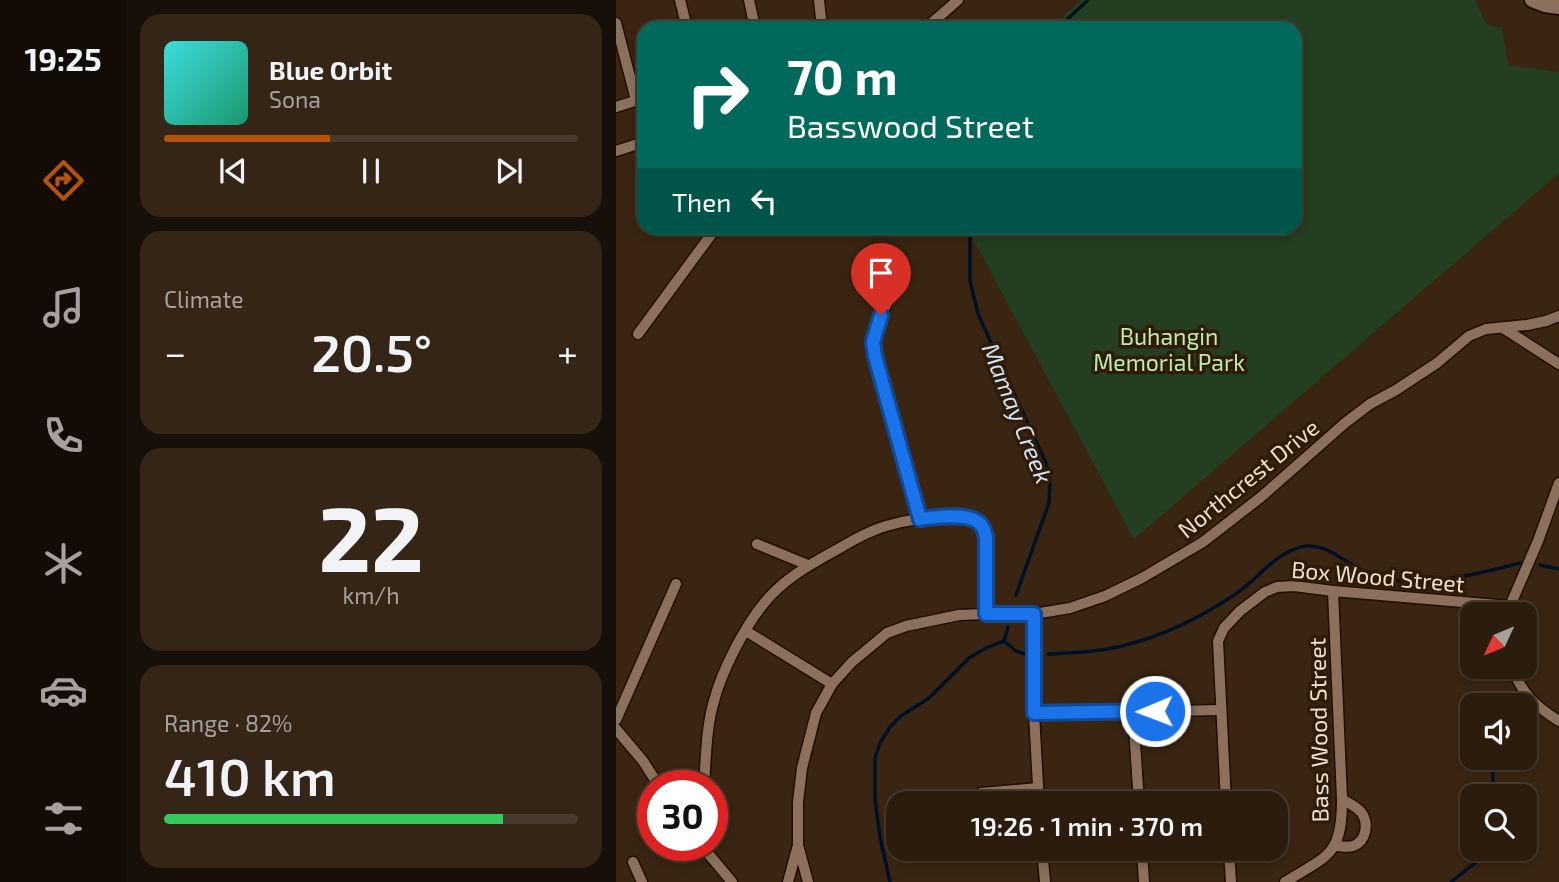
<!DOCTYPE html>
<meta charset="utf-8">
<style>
:root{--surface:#2c1c0e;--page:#342517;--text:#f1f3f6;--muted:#a6a19e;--line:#483a2e;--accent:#b45309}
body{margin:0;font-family:"Exo 2",sans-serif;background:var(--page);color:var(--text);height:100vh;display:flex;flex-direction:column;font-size:26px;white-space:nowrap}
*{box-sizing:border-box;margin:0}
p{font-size:23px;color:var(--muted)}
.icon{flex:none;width:38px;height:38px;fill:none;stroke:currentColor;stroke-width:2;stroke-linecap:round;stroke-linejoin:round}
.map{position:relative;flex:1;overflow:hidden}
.side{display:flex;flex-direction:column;gap:14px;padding:14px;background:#180f08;width:490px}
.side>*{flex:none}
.banner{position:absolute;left:21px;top:21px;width:665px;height:214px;border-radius:21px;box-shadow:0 4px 10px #0003,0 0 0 2px var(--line);background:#00695c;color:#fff;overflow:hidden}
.needle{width:46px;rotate:226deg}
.fabs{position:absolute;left:844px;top:602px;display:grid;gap:14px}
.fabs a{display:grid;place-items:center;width:77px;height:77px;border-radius:14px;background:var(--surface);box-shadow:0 4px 10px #0003,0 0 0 2px var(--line);font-size:35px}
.speed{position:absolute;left:21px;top:770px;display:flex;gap:14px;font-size:35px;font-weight:700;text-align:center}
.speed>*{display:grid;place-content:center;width:91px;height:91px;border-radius:50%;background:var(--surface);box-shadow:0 4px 10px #0003,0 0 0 2px var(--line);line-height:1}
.speed .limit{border:10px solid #d22;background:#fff;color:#111}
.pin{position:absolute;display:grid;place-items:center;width:60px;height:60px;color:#fff;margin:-72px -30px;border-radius:50% 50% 50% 0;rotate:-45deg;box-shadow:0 0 7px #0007}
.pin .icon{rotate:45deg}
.me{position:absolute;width:77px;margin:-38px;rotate:269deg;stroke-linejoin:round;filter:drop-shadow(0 0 5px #0008)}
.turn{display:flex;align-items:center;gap:24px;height:147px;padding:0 35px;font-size:32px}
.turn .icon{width:91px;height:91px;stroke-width:2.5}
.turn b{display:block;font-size:49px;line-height:60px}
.then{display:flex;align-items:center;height:66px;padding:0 35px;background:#0003;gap:14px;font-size:26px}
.big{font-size:52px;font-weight:600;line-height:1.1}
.side .card{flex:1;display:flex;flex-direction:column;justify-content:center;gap:10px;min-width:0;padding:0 24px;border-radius:21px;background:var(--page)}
.side .dial{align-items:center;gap:0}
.dial b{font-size:91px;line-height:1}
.song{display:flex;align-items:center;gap:21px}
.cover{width:84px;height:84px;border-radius:10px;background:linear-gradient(135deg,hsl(180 70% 55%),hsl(160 70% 35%))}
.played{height:7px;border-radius:4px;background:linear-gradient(90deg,var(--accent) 40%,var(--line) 40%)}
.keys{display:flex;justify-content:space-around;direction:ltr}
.heat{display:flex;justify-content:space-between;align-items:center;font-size:38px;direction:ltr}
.charge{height:10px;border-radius:5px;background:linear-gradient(90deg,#34c759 82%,var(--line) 0)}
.trip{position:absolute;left:270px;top:791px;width:402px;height:70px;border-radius:21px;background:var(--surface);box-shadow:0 4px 10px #0003,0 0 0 2px var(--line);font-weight:600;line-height:70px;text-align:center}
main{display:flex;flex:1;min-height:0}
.dock{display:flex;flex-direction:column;width:126px;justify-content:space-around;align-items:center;background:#120b06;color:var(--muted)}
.dock .icon{width:49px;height:49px}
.dock .selected{color:var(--accent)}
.dock b{font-size:32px;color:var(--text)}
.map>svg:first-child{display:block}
.green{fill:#233e21}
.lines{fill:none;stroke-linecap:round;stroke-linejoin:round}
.stream{stroke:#001125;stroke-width:3.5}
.minor-casing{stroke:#200d00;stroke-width:13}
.secondary-casing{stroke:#200d00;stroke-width:18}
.minor{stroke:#8b715d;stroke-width:10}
.secondary{stroke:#8b715d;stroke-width:14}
.route-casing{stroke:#114b97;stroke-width:18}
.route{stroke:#1a73e8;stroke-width:12}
.labels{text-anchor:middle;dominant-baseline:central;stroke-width:7;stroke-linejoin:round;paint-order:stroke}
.park-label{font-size:23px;fill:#b8ecb1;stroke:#301b08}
.street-label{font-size:23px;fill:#ecded2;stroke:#301b08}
.water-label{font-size:24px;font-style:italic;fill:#cde5fa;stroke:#301b08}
</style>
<main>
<nav class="dock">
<b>19:25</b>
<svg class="icon selected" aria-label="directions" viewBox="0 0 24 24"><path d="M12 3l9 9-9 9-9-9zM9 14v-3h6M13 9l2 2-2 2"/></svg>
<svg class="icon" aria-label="music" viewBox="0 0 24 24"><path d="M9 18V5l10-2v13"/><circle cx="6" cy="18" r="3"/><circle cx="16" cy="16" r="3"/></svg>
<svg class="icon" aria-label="phone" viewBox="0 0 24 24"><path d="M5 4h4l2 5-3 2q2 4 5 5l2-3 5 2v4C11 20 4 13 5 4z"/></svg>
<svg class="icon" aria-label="climate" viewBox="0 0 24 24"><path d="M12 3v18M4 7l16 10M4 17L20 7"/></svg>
<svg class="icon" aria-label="car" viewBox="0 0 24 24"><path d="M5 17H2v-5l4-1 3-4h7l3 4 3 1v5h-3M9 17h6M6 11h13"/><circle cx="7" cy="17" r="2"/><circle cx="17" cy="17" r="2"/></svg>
<svg class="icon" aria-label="filters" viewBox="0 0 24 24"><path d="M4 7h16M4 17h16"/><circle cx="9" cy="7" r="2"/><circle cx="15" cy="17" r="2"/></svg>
</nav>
<section class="side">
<div class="card">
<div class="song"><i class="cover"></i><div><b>Blue Orbit</b><p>Sona</p></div></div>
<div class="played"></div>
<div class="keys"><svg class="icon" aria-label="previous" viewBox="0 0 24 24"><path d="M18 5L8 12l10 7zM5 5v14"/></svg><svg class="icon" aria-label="pause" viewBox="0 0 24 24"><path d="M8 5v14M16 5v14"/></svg><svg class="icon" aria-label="next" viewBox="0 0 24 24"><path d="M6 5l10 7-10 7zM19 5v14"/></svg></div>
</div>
<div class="card"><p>Climate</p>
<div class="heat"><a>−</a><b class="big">20.5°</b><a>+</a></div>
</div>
<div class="card dial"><b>22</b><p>km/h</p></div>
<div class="card"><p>Range · 82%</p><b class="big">410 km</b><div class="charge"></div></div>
</section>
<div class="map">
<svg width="943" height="882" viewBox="0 0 943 882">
<rect width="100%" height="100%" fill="#3a2512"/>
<path class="green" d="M 465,0 L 859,0 L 870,24 L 886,28 L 892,65 L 943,72 L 943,173 L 518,539 L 351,228 L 679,228 L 679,28 L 435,28 Z"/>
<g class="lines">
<g class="stream">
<path d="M 442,28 L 472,0"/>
<path d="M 354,228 L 354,281 L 362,314 L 430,463 L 434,481 L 433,503 L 400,595"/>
<path d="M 924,565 L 943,569"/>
<path d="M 388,641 L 400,651 L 409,654"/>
<path d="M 388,641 L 392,627"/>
<path d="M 432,654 C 456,653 482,652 506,646 C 547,636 586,617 621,593 C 643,578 658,554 685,547 C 710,541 728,563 748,571 C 762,577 780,581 795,583 C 803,583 813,581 821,580 C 850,577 877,570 904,563"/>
<path d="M 877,796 L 877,766"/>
<path d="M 274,882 L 264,837 L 259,799 L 259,758 L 264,743 L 274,727 L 285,716 L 313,698 L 353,658 L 370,648 L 388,641"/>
<path d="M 835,882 L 864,859 L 869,849"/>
</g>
<defs>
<g id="minor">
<path d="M 64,0 L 71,28"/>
<path d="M 133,0 L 139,28"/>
<path d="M 203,0 L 206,28"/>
<path d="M 0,23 L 20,100"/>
<path d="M 310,28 L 342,0"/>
<path d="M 0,107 L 28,98"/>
<path d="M 0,151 L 28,142"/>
<path d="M 271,303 C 262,321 257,336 259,356 L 304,519"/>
<path d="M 887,328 L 943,364"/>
<path d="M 22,334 L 100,228"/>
<path d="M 141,544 L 192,565"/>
<path d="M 418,614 L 418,714 L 423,803"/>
<path d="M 893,614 L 894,606 L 922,541 L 943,483"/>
<path d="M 130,631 L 216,684"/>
<path d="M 896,667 C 906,694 919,706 943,721"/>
<path d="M 517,712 L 523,803"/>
<path d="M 418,714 L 604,710"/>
<path d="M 0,720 L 60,584"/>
<path d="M 0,729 L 27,761 L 43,786"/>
<path d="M 88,786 C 90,758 90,728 98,701 C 106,670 129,626 149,602 C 169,578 195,564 222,549 C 237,540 253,531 270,526 C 290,520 313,517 333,517 C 354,517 363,516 370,537 L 370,614"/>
<path d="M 365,793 L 422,788"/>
<path d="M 610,803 L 602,641 L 608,628 L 624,611 L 649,592 L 661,587 L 678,586 L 717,591 L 894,606"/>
<path d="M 85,845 L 116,882"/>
<path d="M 182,845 L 192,882"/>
<path d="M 720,846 C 725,846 732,848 737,846 C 751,841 753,822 745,812 C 740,806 732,803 726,799"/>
<path d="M 426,849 L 429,882"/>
<path d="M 526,849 L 528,882"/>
<path d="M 613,849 L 615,882"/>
<path d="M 17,862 L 26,882"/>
<path d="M 172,882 L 182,845 L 182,802 L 186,768 L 200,713 L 216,684 L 236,662 L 271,633 L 290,626 L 343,615 L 370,614 L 418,614 L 454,608 L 489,596 L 526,578 L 587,542 L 645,497 L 729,423 L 754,404 L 780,390 L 821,363 L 853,336 L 870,329 L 911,325 L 930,321 L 943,316"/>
<path d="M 669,882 C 713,855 726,855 726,799 L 717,591"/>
</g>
<path id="secondary" d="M 916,0 L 929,5 L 943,7"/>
</defs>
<use href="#minor" class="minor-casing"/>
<use href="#secondary" class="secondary-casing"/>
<use href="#minor" class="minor"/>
<use href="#secondary" class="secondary"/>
</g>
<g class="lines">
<defs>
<path id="route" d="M 265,315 L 257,342 L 259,356 L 304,519 C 319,517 356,511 366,526 C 368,529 369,534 370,537 L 370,614 L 418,614 L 418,713 L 539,711"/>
</defs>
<use href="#route" class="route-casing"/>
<use href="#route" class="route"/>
</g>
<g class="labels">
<g class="park-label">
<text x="553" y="336">Buhangin<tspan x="553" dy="26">Memorial Park</tspan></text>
</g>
<g class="street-label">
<text transform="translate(632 478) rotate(-39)">Northcrest Drive</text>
<text transform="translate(762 576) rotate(5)">Box Wood Street</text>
<text transform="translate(702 730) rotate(-91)">Bass Wood Street</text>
</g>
<g class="water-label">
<text transform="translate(402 413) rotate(68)">Mamay Creek</text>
</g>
</g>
</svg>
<div class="fabs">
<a><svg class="needle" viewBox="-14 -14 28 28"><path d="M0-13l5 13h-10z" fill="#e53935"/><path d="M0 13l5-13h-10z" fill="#a6a19e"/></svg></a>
<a><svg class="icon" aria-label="sound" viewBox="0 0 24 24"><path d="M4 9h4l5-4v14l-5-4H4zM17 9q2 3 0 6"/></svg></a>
<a><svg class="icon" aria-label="search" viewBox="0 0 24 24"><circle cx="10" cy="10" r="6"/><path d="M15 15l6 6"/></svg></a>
</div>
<div class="speed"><div class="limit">30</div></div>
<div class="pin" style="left:265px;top:315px;background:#d93025"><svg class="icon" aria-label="arrive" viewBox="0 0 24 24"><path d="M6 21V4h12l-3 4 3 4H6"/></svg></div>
<svg class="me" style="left:539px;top:711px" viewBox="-20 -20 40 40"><circle r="17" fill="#1a73e8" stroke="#fff" stroke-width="3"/><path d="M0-11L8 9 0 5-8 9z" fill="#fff"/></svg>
<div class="trip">19:26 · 1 min · 370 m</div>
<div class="banner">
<div class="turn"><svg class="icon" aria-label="right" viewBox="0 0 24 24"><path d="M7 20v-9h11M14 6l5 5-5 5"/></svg><div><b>70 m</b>Basswood Street</div></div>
<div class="then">Then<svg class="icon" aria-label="left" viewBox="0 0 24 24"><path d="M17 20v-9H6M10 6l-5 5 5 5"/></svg></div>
</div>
</div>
</main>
